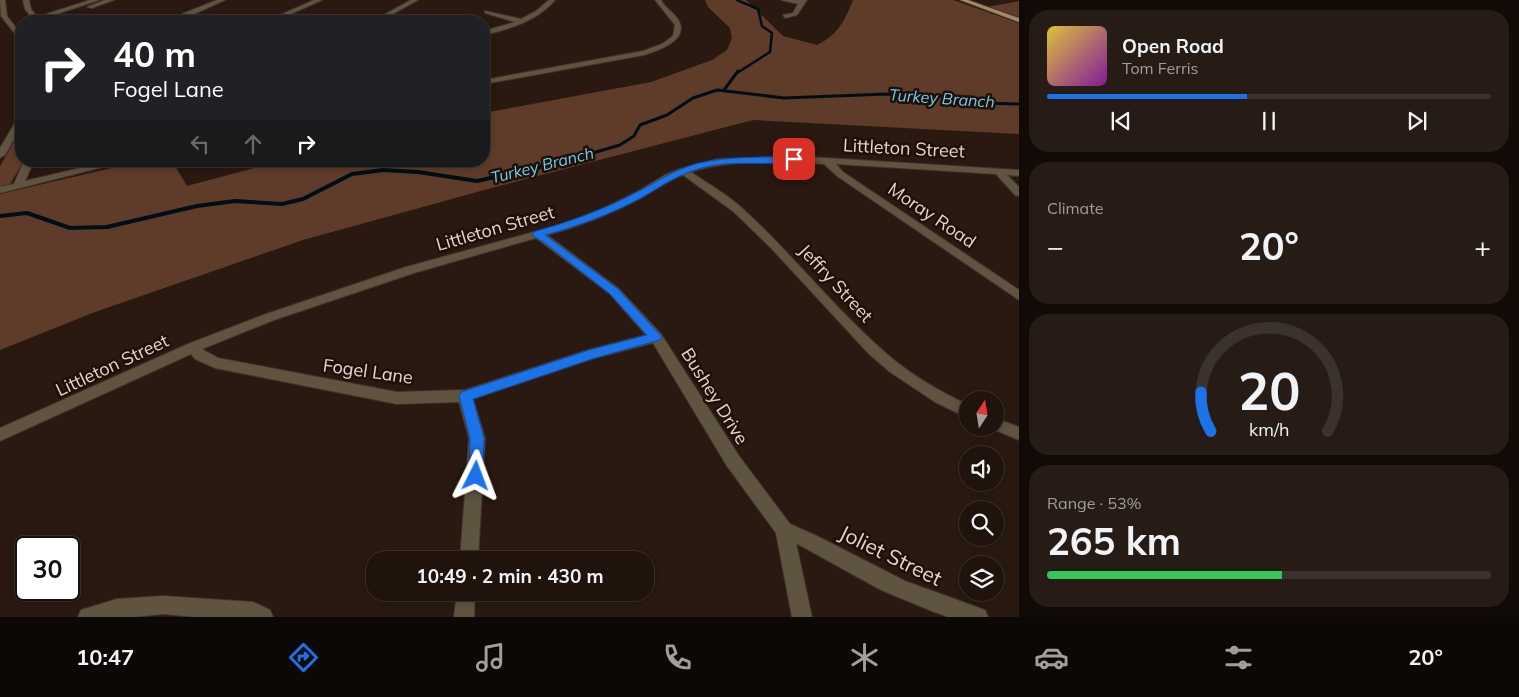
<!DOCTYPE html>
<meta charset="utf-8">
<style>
:root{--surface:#1f130c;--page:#271c15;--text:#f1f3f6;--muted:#a19e9d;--line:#3c322d;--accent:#1a73e8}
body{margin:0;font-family:Mulish,sans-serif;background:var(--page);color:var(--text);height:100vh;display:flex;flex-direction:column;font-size:19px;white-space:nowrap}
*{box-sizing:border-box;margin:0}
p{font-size:16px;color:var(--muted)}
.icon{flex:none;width:28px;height:28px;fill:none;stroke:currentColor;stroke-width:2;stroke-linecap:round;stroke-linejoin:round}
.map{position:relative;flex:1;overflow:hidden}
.panel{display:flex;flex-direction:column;gap:10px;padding:10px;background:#110a07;width:500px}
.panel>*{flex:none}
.banner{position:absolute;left:15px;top:15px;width:475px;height:152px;border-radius:20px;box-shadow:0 2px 8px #0003,0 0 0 1px var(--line);background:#202124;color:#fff;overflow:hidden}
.needle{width:32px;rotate:12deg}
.fabs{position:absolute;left:959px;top:391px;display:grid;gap:10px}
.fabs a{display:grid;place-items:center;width:45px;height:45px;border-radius:50%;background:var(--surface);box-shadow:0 2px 8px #0003,0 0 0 1px var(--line);font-size:25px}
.speed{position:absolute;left:15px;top:536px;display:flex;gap:10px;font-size:25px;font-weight:700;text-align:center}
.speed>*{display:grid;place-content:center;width:65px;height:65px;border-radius:50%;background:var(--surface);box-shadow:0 2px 8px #0003,0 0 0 1px var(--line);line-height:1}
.speed .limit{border:2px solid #111;border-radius:8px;background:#fff;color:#111}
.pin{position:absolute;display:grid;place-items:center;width:42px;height:42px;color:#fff;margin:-21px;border-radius:10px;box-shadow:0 2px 8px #0006}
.me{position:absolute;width:55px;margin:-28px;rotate:3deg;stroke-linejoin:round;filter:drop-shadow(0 0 4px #0008)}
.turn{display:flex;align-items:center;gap:18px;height:105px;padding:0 15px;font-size:22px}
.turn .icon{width:65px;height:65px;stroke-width:2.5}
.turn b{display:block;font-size:35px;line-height:42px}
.lanes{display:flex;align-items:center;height:48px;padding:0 15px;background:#0003;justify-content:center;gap:25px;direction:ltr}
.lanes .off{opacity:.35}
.big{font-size:38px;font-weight:700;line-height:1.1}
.panel .widget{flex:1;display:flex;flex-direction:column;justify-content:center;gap:8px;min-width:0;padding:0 18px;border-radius:20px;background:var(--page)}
.panel .dial{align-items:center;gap:0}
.dial svg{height:130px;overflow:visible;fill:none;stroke:var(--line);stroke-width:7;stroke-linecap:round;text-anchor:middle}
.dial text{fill:var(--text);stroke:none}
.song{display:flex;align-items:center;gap:15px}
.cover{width:60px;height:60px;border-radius:8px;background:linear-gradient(135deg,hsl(50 70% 55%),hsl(290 70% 35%))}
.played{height:5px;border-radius:2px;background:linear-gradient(90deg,var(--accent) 45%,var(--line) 45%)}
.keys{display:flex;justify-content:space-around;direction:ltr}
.heat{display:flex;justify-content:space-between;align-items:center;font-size:28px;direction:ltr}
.charge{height:8px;border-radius:4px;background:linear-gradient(90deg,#34c759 53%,var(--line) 0)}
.trip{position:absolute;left:366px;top:551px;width:288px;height:50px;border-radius:20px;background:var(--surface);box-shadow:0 2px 8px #0003,0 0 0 1px var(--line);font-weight:700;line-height:50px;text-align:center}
.tab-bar{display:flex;height:80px;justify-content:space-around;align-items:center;background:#0c0805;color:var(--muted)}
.tab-bar .icon{width:35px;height:35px}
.tab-bar .selected{color:var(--accent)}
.tab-bar b{font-size:22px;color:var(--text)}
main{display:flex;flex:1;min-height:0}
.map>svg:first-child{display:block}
.green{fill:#5e3c29}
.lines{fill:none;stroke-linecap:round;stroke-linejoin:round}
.stream-far2{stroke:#000f15;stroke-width:2.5}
.stream-far1{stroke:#000f15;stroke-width:3}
.stream{stroke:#000f15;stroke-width:4}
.minor-casing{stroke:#43332b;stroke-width:2}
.major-casing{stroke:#43332b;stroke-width:2}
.minor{fill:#5f5440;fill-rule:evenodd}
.major{fill:#a28a62;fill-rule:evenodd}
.route{fill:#1a73e8;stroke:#114b97}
.labels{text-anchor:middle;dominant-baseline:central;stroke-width:5;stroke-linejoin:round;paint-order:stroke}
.far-water-label{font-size:16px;font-style:italic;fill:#6acfef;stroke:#1f0f07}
.street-label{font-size:18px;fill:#e2d6d0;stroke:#1f0f07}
.near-street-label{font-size:21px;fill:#e2d6d0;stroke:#1f0f07}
</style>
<main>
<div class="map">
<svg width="1019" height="617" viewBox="0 0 1019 617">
<rect width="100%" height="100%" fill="#291910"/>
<g class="green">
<path d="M 705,0 L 746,0 L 783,36 L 817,45 C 838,35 845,20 853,0 L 953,0 L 1019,23 L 1019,134 L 753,120 L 488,189 L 303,240 L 95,312 L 0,350 L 0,194 L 142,161 L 172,161 L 187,186 L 280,161 L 484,161 L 484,113 L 651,82 L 712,60 L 727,50 L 732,38 L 730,28 L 708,7 Z"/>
<path d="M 1019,1 L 1019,18 L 987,7 Z"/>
<path d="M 21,141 L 21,161 L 24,161 L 10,184 L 0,188 L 0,166 L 14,142 Z"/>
</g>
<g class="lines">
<path class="stream-far2" d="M 737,73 L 770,52 L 772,33 L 762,26 L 758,9 L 737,0"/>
<g class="stream-far1">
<path d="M 724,90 L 738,71"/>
<path d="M 555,164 L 620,145 L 634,136 L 640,125 L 667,115 L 693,98 L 717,90 L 784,98 L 887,94 L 941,96 L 982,103 L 1019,104"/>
</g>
<path class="stream" d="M 0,216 L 27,213 L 70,228 L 107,227 L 197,206 L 235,201 L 282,204 L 303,199 L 352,174 L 383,170 L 418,172 L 477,181 L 558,163"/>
<defs>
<g id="minor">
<path d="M 0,0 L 5,0 L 7,16 L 21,34 L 21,40 L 19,39 L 1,16 Z"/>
<path d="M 23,0 L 29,0 L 31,9 L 37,17 L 90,0 L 99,0 L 39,20 L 40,21 L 26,21 L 32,18 L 25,9 Z"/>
<path d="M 105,0 L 114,0 L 92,8 L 87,7 Z"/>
<path d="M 217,0 L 225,0 L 179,21 L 172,21 L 182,14 Z"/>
<path d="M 314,0 L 322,0 L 275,21 L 267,21 Z"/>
<path d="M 411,0 L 418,0 L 380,21 L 373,21 Z"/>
<path d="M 549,0 L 555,0 C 537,21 510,29 484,35 L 484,31 L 515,22 L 485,13 L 485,11 L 521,19 L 536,11 Z"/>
<path d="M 655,0 L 661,0 C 665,8 672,11 677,18 C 692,39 660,50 644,55 L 484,84 L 484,80 L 643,51 L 662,44 L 673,36 L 675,25 Z"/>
<path d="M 781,0 L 807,0 L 797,15 L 785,18 L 783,15 L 793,13 L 798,4 Z"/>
<path d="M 18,118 L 21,118 L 21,127 L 5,155 L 0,158 L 0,148 Z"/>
<path d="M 794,156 L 1019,170 L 1019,176 L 1007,175 L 1019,187 L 1019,196 L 1015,195 L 996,174 L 836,164 L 843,172 L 1019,290 L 1019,300 L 837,176 L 824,164 C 784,161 728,159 691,172 C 708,184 728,195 743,209 C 791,253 831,304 879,347 C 904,371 937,390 968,405 L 968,418 L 935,402 L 890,372 L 869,354 L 771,248 L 734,212 L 683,175 C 667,180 656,190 641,198 C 611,214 580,226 547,235 L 618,288 L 661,334 L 739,456 L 790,524 L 817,536 L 905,581 L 985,610 L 988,617 L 948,617 L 932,611 L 881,590 L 796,543 L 812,617 L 792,617 L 776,533 L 727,466 L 653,343 L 595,358 L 473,399 L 485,438 L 478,560 L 460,560 L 469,438 L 459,402 L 397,404 L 215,368 L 195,359 L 191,354 L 0,441 L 0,428 L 188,344 L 266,314 L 406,267 L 567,223 L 604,208 L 635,193 L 665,175 L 680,169 L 718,159 ZM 536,238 L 610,294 L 646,335 L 588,350 L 465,390 L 397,392 L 218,358 L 202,349 L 274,320 L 414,273 Z"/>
<path d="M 24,161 L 34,161 L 25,181 L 110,161 L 127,161 L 0,193 L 0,187 L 14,184 Z"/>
<path d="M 995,418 L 1019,427 L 1019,440 L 990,428 L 995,428 Z"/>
<path d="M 457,592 L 475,592 L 474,617 L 454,617 Z"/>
<path d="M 163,596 L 253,602 L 270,610 L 273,617 L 195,617 L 163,614 L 134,617 L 78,617 L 81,610 L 117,599 Z"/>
</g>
<path id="major" d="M 960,0 L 968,0 L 1019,18 L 1019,22 Z"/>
</defs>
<use href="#minor" class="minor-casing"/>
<use href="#major" class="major-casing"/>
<use href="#minor" class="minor"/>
<use href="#major" class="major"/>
</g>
<path class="route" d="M 794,156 L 798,159 L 797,161 C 766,167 733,159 702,168 C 678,174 662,186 641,198 C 611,214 579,226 545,235 L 618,289 L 662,337 L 660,340 L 595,358 L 473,399 L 484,438 L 483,476 L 481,481 L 476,483 L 471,481 L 469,476 L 470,438 L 459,396 L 461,392 L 589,350 L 647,335 L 610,294 L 545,243 L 533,236 L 533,232 C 568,222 601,211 633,194 C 656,183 672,170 699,163 C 729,156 763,158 794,156 Z"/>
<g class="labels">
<g class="far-water-label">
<text transform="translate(942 98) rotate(4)">Turkey Branch</text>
<text transform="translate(542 165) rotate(-14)">Turkey Branch</text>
</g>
<g class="street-label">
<text transform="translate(904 148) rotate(3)">Littleton Street</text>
<text transform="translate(932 215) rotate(34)">Moray Road</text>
<text transform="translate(495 228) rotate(-16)">Littleton Street</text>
<text transform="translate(836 283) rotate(47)">Jeffry Street</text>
<text transform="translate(112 365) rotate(-25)">Littleton Street</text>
<text transform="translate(368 371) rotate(8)">Fogel Lane</text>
<text transform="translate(715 396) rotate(58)">Bushey Drive</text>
</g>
<g class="near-street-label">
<text transform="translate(891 555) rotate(26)">Joliet Street</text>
</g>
</g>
</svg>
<div class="fabs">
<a><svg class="needle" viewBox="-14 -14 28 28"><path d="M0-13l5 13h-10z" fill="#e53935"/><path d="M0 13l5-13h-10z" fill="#a19e9d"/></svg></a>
<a><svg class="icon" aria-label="sound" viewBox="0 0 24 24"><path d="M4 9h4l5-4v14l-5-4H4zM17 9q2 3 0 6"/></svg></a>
<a><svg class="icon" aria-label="search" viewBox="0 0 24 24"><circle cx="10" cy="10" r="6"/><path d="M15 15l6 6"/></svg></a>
<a><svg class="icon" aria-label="layers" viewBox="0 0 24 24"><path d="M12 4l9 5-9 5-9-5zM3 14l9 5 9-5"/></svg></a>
</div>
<div class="speed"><div class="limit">30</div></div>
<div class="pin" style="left:794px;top:159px;background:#d93025"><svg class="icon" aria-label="arrive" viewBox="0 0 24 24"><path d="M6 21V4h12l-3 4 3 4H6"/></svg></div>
<svg class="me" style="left:476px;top:476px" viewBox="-20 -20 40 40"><path d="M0-17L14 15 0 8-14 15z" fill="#1a73e8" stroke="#fff" stroke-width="4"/></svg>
<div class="trip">10:49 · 2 min · 430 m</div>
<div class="banner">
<div class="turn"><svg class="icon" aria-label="right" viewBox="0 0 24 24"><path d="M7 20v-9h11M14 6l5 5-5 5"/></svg><div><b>40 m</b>Fogel Lane</div></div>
<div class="lanes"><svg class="icon off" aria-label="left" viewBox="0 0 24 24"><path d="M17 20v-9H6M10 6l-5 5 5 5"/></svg><svg class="icon off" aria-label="ahead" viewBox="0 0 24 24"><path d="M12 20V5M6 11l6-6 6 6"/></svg><svg class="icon" aria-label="right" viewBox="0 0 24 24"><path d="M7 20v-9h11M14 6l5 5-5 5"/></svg></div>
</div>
</div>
<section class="panel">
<div class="widget">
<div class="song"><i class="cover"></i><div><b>Open Road</b><p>Tom Ferris</p></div></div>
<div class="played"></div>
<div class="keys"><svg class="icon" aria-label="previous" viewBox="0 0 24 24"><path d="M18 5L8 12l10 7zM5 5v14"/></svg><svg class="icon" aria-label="pause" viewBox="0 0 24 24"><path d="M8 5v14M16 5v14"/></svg><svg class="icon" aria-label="next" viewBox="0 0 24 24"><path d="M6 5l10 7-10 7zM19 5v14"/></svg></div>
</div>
<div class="widget"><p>Climate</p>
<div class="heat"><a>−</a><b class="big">20°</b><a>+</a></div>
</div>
<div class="widget dial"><svg viewBox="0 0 100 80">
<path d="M14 69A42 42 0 1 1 86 69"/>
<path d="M14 69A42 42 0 0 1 8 45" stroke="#1a73e8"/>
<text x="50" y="56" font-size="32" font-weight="700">20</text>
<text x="50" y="72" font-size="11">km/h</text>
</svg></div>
<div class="widget"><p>Range · 53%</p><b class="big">265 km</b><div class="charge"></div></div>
</section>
</main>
<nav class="tab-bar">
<b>10:47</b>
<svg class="icon selected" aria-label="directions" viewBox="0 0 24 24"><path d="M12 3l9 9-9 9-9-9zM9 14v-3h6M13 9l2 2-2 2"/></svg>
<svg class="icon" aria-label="music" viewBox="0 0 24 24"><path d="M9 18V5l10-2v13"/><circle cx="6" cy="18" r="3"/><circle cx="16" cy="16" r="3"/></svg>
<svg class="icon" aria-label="phone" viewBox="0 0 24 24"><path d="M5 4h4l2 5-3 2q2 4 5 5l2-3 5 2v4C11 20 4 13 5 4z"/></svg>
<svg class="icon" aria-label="climate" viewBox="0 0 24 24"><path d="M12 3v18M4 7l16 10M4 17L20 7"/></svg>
<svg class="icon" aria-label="car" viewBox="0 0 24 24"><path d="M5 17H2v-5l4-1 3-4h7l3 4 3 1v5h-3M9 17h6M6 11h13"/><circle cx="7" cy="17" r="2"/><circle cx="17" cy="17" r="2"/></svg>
<svg class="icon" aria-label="filters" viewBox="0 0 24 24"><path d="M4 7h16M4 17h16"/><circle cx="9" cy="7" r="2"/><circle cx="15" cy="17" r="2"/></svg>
<b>20°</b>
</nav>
